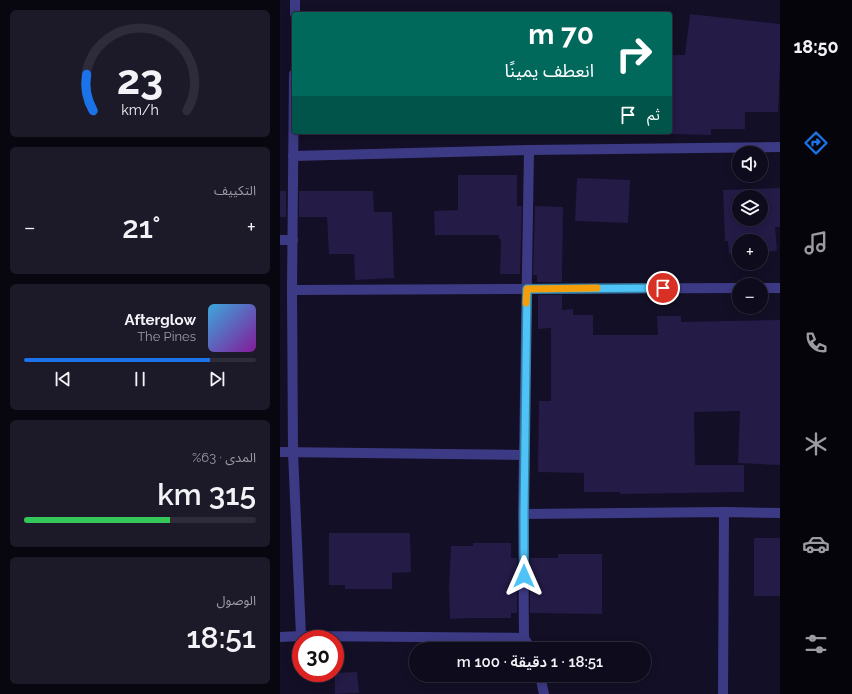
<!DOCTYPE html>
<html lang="ar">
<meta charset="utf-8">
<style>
:root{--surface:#0e0b1c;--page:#1c1929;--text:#f1f3f6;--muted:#9b9ba3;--line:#2e2b3b;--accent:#1a73e8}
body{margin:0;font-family:Raleway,"Noto Sans Arabic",sans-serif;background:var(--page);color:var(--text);direction:rtl;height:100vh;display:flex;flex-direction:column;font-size:15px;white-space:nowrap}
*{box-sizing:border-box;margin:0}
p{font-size:13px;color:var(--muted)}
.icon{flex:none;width:22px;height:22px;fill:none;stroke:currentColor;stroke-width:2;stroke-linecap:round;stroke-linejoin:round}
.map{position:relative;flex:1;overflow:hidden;direction:ltr}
.side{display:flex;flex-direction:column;gap:10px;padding:10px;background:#08060f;width:280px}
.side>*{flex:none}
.guide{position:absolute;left:12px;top:12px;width:380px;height:122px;border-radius:4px;box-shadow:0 2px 10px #0003,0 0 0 1px var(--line);direction:rtl;background:#00695c;color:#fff;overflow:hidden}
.controls{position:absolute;left:452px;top:146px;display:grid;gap:8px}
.controls a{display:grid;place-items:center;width:36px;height:36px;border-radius:50%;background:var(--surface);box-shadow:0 2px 10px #0003,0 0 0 1px var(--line);font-size:20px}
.speed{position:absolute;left:12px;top:630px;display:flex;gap:8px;font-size:20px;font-weight:700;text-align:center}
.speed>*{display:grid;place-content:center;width:52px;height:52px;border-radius:50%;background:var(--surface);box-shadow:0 2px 10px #0003,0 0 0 1px var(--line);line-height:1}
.speed .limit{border:6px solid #d22;background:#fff;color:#111}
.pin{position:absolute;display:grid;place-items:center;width:34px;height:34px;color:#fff;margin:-17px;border:2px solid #fff;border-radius:50%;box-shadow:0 1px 4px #0007}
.me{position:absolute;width:44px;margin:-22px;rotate:0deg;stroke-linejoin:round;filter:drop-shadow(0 0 3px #0008)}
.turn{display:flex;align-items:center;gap:14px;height:84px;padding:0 12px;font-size:18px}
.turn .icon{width:52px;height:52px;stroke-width:2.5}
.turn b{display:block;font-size:28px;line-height:34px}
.then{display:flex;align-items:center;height:38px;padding:0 12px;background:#0003;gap:8px;font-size:15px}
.big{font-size:30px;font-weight:600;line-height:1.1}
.side .tile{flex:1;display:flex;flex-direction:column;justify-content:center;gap:6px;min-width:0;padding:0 14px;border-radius:6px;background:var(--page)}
.side .dial{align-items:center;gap:0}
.dial svg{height:104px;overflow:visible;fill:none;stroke:var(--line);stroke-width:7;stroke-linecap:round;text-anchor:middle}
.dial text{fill:var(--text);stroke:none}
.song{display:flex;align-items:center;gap:12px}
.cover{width:48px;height:48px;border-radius:6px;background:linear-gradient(135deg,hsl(200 70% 55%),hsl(290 70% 35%))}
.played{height:4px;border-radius:2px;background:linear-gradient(90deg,var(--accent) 80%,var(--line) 80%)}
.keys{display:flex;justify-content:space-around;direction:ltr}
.heat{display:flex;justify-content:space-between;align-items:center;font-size:22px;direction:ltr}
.charge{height:6px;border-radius:3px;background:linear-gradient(90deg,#34c759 63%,var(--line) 0)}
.trip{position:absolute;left:129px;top:642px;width:242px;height:40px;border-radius:20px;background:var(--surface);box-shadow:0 2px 10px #0003,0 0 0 1px var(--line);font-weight:600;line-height:40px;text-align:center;direction:rtl}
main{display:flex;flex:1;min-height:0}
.tab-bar{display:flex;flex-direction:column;width:72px;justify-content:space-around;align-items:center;background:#06040b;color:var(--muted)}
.tab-bar .icon{width:28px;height:28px}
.tab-bar .selected{color:var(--accent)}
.tab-bar b{font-size:18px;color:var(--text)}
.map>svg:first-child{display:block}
.building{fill:#241b47;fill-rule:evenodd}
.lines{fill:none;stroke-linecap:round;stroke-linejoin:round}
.minor{stroke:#3d3a85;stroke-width:10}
.route-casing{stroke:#337fa1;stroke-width:10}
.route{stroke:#4fc3f7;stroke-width:7}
.slow{stroke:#f59e0b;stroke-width:7}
</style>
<main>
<nav class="tab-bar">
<b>18:50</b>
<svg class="icon selected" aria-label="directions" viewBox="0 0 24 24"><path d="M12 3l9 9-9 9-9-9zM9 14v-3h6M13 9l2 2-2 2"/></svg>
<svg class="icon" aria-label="music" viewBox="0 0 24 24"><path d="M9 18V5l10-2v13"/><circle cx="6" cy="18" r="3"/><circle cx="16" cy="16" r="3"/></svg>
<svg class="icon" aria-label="phone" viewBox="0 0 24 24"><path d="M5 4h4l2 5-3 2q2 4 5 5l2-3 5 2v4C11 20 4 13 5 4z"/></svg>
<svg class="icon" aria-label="climate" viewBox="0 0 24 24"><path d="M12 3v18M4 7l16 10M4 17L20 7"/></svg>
<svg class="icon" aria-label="car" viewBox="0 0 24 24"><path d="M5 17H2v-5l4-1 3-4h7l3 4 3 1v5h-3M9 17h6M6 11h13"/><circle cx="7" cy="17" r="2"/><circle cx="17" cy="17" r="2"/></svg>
<svg class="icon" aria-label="filters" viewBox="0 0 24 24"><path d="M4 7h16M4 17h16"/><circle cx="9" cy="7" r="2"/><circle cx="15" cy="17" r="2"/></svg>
</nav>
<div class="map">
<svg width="500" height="694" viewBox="0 0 500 694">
<rect width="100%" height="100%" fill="#130f26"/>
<g class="building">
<path d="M 410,14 L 500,24 L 500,65 L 498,112 L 465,112 L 465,129 L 431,129 L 431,135 L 390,134 L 390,55 L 405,55 Z"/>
<path d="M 178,175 L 237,175 L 237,206 L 242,206 L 240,274 L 220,274 L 221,239 L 219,239 L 219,235 L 155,235 L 154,211 L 178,210 Z"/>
<path d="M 297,178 L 350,180 L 348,223 L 295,221 Z"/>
<path d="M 500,188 L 500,227 L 495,227 L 497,251 L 481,252 L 481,241 L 459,241 L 459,253 L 449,254 L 448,241 L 445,241 L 443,190 ZM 459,197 L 481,197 L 481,219 L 459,219 Z"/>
<rect x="0" y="191" width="6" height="26"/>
<path d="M 19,191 L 93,191 L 94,212 L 112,212 L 114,278 L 75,280 L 74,254 L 49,254 L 47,217 L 19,217 Z"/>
<path d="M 255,206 L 283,207 L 282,282 L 257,282 L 257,275 L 253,275 Z"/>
<path d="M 258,295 L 282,295 L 282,310 L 293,309 L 293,315 L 313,315 L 313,335 L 378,335 L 377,316 L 401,316 L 401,322 L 500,320 L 500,465 L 458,463 L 460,411 L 414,412 L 415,465 L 464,465 L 464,492 L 340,494 L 340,492 L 304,492 L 304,473 L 258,472 L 259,401 L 271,401 L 271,328 L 258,329 Z"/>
<path d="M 49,533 L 130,533 L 131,572 L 112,573 L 112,589 L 65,589 L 65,585 L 49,585 Z"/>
<rect x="474" y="538" width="26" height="58"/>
<path d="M 193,543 L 231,543 L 231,558 L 237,558 L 237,613 L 231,613 L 231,618 L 193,618 L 170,619 L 169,586 L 171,546 L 193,546 Z"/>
<path d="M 278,554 L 322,554 L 322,614 L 250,613 L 250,558 L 278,558 Z"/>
<path d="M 77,672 L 79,693 L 55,694 L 55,673 Z"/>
</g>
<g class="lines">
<g class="minor">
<path d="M 15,14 L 15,0"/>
<path d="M 14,74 L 12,290 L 13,452 L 21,636"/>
<path d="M 249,150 L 243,514 L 244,638 L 251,649"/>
<path d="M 13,156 L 249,150 L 500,147"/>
<path d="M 0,240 L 13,240"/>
<path d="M 481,288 L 500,288"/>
<path d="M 12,290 L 459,288"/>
<path d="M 0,452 L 244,455"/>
<path d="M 243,514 L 444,512 L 500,513"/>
<path d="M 0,637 L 21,636 L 244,638"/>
<path d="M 260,675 L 264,694"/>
<path d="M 443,694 L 444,512"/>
</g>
</g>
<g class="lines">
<defs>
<path id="route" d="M 244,576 L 244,514 L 247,289 L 383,288"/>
</defs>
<use href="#route" class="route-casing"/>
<use href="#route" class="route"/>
<path class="slow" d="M 246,303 L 247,289 L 317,288"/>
</g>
</svg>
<div class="controls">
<a><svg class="icon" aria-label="sound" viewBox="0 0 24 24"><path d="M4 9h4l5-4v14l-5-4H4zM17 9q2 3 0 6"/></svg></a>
<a><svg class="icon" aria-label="layers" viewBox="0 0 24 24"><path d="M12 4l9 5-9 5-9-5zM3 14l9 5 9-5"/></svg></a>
<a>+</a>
<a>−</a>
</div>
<div class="speed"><div class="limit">30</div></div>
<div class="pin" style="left:383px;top:288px;background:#d93025"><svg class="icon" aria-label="arrive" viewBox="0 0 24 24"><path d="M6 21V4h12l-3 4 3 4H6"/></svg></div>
<svg class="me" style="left:244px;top:576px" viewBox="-20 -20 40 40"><path d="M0-17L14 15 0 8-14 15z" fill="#4fc3f7" stroke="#fff" stroke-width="4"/></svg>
<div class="trip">18:51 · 1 دقيقة · 100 m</div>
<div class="guide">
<div class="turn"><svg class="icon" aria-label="right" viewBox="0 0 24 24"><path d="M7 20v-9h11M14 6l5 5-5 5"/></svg><div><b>70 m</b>انعطف يمينًا</div></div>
<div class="then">ثم<svg class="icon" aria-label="arrive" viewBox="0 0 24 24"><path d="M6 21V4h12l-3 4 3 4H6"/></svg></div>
</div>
</div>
<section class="side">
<div class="tile dial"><svg viewBox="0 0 100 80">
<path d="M14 69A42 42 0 1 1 86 69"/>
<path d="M14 69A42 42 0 0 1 9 41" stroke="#1a73e8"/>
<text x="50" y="56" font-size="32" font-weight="700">23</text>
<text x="50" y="72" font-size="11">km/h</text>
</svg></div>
<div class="tile"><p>التكييف</p>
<div class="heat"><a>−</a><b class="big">21°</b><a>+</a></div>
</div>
<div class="tile">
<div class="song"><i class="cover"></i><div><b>Afterglow</b><p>The Pines</p></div></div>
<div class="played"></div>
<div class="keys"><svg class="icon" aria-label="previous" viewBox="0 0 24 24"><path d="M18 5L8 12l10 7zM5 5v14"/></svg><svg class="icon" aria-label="pause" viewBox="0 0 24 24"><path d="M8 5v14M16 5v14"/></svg><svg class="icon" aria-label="next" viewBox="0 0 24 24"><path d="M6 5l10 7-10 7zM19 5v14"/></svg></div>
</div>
<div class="tile"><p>المدى · 63%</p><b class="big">315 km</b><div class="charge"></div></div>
<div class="tile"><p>الوصول</p><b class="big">18:51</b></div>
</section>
</main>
